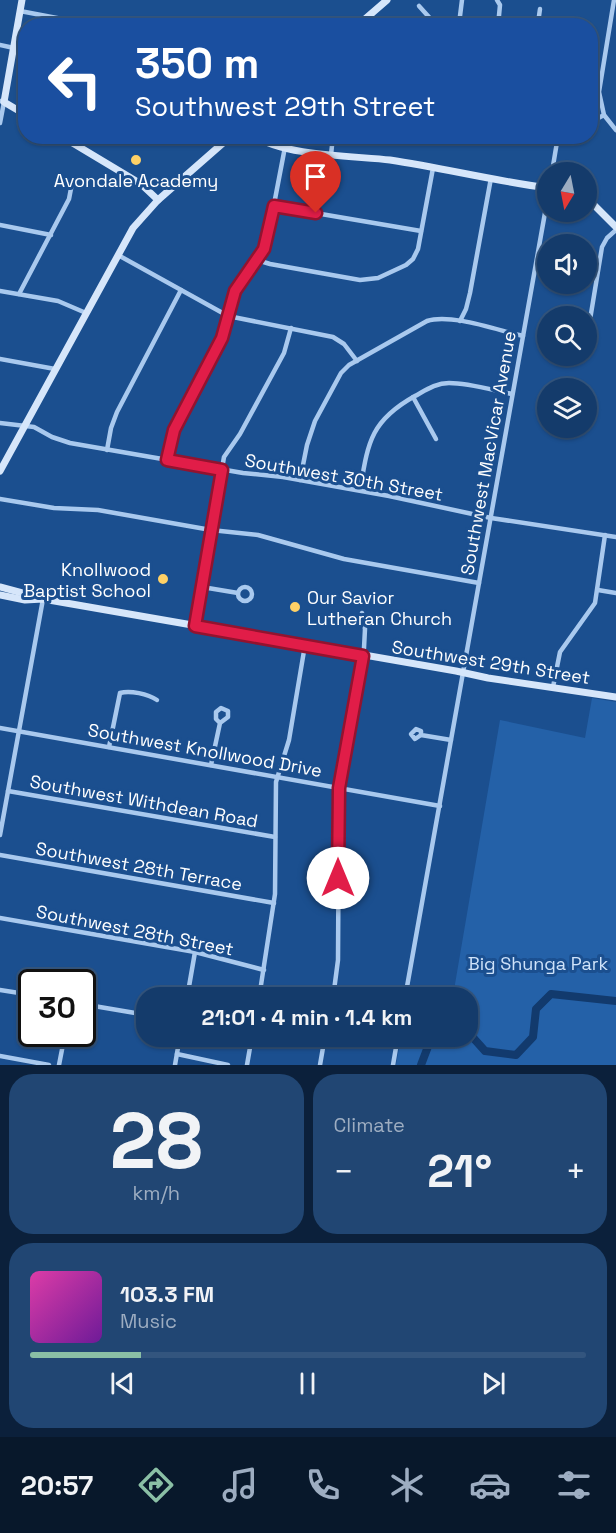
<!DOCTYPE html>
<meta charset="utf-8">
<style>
:root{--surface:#143b6b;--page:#214673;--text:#f1f3f6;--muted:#9dadc1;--line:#33557e;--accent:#8abfa5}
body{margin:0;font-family:"Space Grotesk",sans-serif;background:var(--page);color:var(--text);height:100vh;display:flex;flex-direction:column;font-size:22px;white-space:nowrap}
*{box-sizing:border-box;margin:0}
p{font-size:20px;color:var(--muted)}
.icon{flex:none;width:33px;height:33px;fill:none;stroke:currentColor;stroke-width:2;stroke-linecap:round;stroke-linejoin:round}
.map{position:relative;height:1065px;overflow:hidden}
.details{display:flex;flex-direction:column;gap:9px;padding:9px;background:#0b203b;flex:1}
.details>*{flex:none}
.top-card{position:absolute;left:18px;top:18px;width:580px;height:126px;border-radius:24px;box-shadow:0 2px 4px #0004,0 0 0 2px var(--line);background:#1a4fa0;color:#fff;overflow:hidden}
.needle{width:39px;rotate:190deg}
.controls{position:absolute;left:537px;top:162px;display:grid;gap:12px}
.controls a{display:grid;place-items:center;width:60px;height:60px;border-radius:50%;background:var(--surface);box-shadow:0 2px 4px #0004,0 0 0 2px var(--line);font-size:30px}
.speed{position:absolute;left:18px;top:969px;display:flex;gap:12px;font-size:30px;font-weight:700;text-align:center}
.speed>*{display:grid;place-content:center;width:78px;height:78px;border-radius:50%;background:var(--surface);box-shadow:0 2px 4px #0004,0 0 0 2px var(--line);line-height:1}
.speed .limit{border:3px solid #111;border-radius:9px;background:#fff;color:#111}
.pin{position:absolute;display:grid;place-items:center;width:51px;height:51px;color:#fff;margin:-62px -26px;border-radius:50% 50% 50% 0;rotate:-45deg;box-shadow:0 0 6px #0007}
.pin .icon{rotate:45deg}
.me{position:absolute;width:66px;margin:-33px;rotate:0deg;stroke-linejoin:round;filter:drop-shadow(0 0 4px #0008)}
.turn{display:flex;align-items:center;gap:21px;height:126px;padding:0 18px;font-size:27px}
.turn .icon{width:78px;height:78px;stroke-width:2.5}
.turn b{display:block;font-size:42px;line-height:51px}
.big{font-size:45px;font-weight:600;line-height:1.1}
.details .tile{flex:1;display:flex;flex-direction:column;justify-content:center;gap:9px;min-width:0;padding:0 21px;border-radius:24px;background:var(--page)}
.details .dial{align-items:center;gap:0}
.dial b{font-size:78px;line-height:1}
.song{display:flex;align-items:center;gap:18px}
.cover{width:72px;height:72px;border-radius:9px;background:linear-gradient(135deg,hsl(320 70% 55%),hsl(280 70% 35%))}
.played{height:6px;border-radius:3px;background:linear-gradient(90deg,var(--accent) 20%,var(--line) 20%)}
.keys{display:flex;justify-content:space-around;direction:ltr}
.heat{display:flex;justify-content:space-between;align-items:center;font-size:33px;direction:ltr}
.details .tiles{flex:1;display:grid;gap:9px;grid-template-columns:1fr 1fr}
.tile:last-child{grid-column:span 2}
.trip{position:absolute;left:136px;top:987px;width:342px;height:60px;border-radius:24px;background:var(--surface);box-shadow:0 2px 4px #0004,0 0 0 2px var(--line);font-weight:600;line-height:60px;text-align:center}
.menu{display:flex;height:96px;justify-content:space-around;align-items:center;background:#08182b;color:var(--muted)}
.menu .icon{width:42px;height:42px}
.menu .selected{color:var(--accent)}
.menu b{font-size:27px;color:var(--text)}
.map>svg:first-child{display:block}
.green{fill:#2461a8}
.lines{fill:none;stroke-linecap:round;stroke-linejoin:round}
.river{stroke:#123a6d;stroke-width:8}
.street{stroke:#a9c9ee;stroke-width:4.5}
.secondary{stroke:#d6e6fa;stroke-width:7}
.route-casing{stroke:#92132f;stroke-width:15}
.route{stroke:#e11d48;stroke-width:10}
.poi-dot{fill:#ffd166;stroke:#1b4f8f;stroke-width:2}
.labels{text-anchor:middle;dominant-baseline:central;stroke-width:6;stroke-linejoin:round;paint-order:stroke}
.poi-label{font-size:18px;fill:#fff;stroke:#1b4f8f}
.street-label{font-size:18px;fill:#fff;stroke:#1b4f8f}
.park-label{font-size:18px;fill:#cfe3fa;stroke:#1b4f8f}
</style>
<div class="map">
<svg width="616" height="1065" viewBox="0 0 616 1065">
<rect width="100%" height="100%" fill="#1b4f8f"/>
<path class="green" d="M 592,698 L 616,702 L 616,1065 L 396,1065 L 401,1037 L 468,1036 L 468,998 L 408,997 L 410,990 L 453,996 L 500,720 L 585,738 Z"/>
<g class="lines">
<g class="river">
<path d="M 468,1032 L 485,1051 L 516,1055 L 533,1037 L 536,1009 L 551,994 L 616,1001"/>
<path d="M 421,1065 L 432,1036"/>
</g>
<g class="street">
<path d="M 497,0 L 500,5 L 498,26"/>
<path d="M 614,0 L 599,92 L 604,115 L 616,130"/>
<path d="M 419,6 L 437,26"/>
<path d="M 20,11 L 99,26"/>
<path d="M 538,23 L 540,9"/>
<path d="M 459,24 L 462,0"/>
<path d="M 438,26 L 451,23 L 464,26"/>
<path d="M 506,26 C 518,22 530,20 542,26"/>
<path d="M 546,26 L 550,22 L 568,26"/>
<path d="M 0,45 L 14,48"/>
<path d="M 0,101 L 4,102 L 0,123"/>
<path d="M 591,122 L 604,115"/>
<path d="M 331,155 L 333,136"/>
<path d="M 552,172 L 558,136"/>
<path d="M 274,206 L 421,231"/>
<path d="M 0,225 L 51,235"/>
<path d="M 118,255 L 228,316 L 333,337 L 344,344 L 357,361"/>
<path d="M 257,260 L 270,264 L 360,280 L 378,278 L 406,265 L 413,259 L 418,249 L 433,168"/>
<path d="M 0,291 L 58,301 L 86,313"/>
<path d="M 19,294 L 69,199 L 73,178"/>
<path d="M 460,321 L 466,309 L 470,293 L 491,178"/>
<path d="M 588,332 L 602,247 L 607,238 L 616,230"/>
<path d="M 0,359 L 55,369"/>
<path d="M 413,397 L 436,439"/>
<path d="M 0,423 L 34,427 L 52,437 L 70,443 L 243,473 L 283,477 L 389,496 L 491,518 L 616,537"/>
<path d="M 107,450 L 111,428 L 117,412 L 181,290"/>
<path d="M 167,460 L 174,430 L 222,338 L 235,291 L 262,254 L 267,241 L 285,147"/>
<path d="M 300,480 L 307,445 L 315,421 L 341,373 L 349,365 L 427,321 C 450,313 497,330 523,336"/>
<path d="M 360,490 C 368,443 370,421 415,396 C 426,390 436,383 449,383 C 469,383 492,390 512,394"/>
<path d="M 0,499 L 54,508 L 98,510 L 211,530 L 258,535 L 344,559 L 479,583"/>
<circle cx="245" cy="594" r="7"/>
<path d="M 202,587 L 238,593"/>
<path d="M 598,590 L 616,593"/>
<path d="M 195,626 L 224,457 L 240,434 L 284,353 L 291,328"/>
<path d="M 553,687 L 560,652 L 595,603 L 605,535"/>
<path d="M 0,728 L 440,806"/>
<path d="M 421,735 L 421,731 L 416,729 L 411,734 L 415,739 L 421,735 L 451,740"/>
<path d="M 109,747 L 120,693 C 130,690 148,694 157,700"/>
<path d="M 211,765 L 220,723 L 228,717 L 228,711 L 221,708 L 216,712 L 216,719 L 220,723"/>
<path d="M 8,791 L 275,837"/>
<path d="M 0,835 L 43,599"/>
<path d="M 0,855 L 274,903"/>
<path d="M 0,918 L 195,952 L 264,970"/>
<path d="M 0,990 L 32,995"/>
<path d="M 187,998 L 195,952"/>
<path d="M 259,998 L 275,894 L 276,782 L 289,740 L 305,645"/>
<path d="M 333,998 L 338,960 L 339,788 L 364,648 L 365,629 L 362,613"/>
<path d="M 405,998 L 548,196"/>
<path d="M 82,1004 L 147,1015"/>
<path d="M 177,1054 L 228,1065"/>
<path d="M 0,1056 L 49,1065"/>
<path d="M 59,1065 L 65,1034"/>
<path d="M 175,1065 L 180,1036"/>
<path d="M 247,1065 L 252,1036"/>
<path d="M 320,1065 L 325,1036"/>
<path d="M 393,1065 L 398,1036"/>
</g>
<g class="secondary">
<path d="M 22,0 L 4,102 L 26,115"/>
<path d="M 357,26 L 387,0"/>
<path d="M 61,136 L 141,184 L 158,200"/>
<path d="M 256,136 C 282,156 356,156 390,160 C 443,168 495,181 548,188"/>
<path d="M 586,197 L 616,227"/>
<path d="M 0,471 L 133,228 L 158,200 L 231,136"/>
<path d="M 0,587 L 41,598"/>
<path d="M 0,595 L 25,600 L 43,599 L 456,671 L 488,678 L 616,697"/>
</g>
</g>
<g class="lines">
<defs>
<path id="route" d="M 316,213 L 274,206 L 264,249 L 235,291 L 222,338 L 174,430 L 167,460 L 222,470 L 195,626 L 363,656 L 339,788 L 338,878"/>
</defs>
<use href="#route" class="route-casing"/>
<use href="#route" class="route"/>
</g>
<g class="poi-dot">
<circle cx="136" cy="160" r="6"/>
<circle cx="163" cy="579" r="6"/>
<circle cx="295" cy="607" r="6"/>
</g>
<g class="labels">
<g class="poi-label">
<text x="136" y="180">Avondale Academy</text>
<text x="151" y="569" text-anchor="end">Knollwood<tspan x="151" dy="21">Baptist School</tspan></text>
<text x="307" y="597" text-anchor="start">Our Savior<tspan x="307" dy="21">Lutheran Church</tspan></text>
</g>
<g class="street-label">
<text transform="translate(488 453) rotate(-80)">Southwest MacVicar Avenue</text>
<text transform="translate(344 477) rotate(10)">Southwest 30th Street</text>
<text transform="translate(491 662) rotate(9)">Southwest 29th Street</text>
<text transform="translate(205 750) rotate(10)">Southwest Knollwood Drive</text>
<text transform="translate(144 801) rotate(10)">Southwest Withdean Road</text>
<text transform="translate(139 866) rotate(10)">Southwest 28th Terrace</text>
<text transform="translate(135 930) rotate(11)">Southwest 28th Street</text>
</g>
<g class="park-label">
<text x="538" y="963">Big Shunga Park</text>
</g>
</g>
</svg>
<div class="controls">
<a><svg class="needle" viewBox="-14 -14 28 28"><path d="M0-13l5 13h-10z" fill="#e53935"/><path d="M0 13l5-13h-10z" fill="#9dadc1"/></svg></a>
<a><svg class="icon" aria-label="sound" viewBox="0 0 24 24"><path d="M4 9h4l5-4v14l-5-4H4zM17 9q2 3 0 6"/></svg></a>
<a><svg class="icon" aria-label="search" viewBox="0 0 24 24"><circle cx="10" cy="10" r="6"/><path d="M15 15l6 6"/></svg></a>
<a><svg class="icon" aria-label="layers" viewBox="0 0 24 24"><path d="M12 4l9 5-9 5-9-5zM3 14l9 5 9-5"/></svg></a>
</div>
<div class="speed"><div class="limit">30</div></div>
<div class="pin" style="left:316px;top:213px;background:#d93025"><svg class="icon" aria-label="arrive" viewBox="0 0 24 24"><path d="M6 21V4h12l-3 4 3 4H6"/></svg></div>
<svg class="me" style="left:338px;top:878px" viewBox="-20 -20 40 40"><circle r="19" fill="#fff"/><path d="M0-13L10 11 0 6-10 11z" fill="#e11d48"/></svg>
<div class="trip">21:01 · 4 min · 1.4 km</div>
<div class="top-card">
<div class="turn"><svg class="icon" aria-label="left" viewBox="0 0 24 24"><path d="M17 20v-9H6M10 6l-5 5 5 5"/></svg><div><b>350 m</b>Southwest 29th Street</div></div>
</div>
</div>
<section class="details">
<div class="tiles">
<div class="tile dial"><b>28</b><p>km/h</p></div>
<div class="tile"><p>Climate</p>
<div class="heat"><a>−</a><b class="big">21°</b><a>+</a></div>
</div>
<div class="tile">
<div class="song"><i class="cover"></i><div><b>103.3 FM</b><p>Music</p></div></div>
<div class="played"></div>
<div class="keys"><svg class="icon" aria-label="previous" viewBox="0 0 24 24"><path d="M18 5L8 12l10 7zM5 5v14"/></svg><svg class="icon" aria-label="pause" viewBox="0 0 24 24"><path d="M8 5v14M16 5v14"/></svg><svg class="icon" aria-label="next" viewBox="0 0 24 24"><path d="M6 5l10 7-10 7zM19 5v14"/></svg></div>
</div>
</div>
</section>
<nav class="menu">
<b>20:57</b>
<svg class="icon selected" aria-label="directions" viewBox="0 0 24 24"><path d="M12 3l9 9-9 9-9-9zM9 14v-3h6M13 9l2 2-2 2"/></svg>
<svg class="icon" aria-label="music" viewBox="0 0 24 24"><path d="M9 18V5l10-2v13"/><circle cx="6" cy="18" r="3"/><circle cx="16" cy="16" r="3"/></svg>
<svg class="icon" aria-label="phone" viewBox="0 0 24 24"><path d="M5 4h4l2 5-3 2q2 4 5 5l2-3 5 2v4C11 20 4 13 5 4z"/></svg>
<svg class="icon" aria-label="climate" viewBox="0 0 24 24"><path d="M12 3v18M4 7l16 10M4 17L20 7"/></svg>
<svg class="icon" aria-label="car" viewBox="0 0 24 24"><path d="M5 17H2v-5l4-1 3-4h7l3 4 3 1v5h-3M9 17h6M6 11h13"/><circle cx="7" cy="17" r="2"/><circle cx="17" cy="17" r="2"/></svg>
<svg class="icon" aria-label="filters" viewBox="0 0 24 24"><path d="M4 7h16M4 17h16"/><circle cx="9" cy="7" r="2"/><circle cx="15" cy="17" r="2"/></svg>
</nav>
